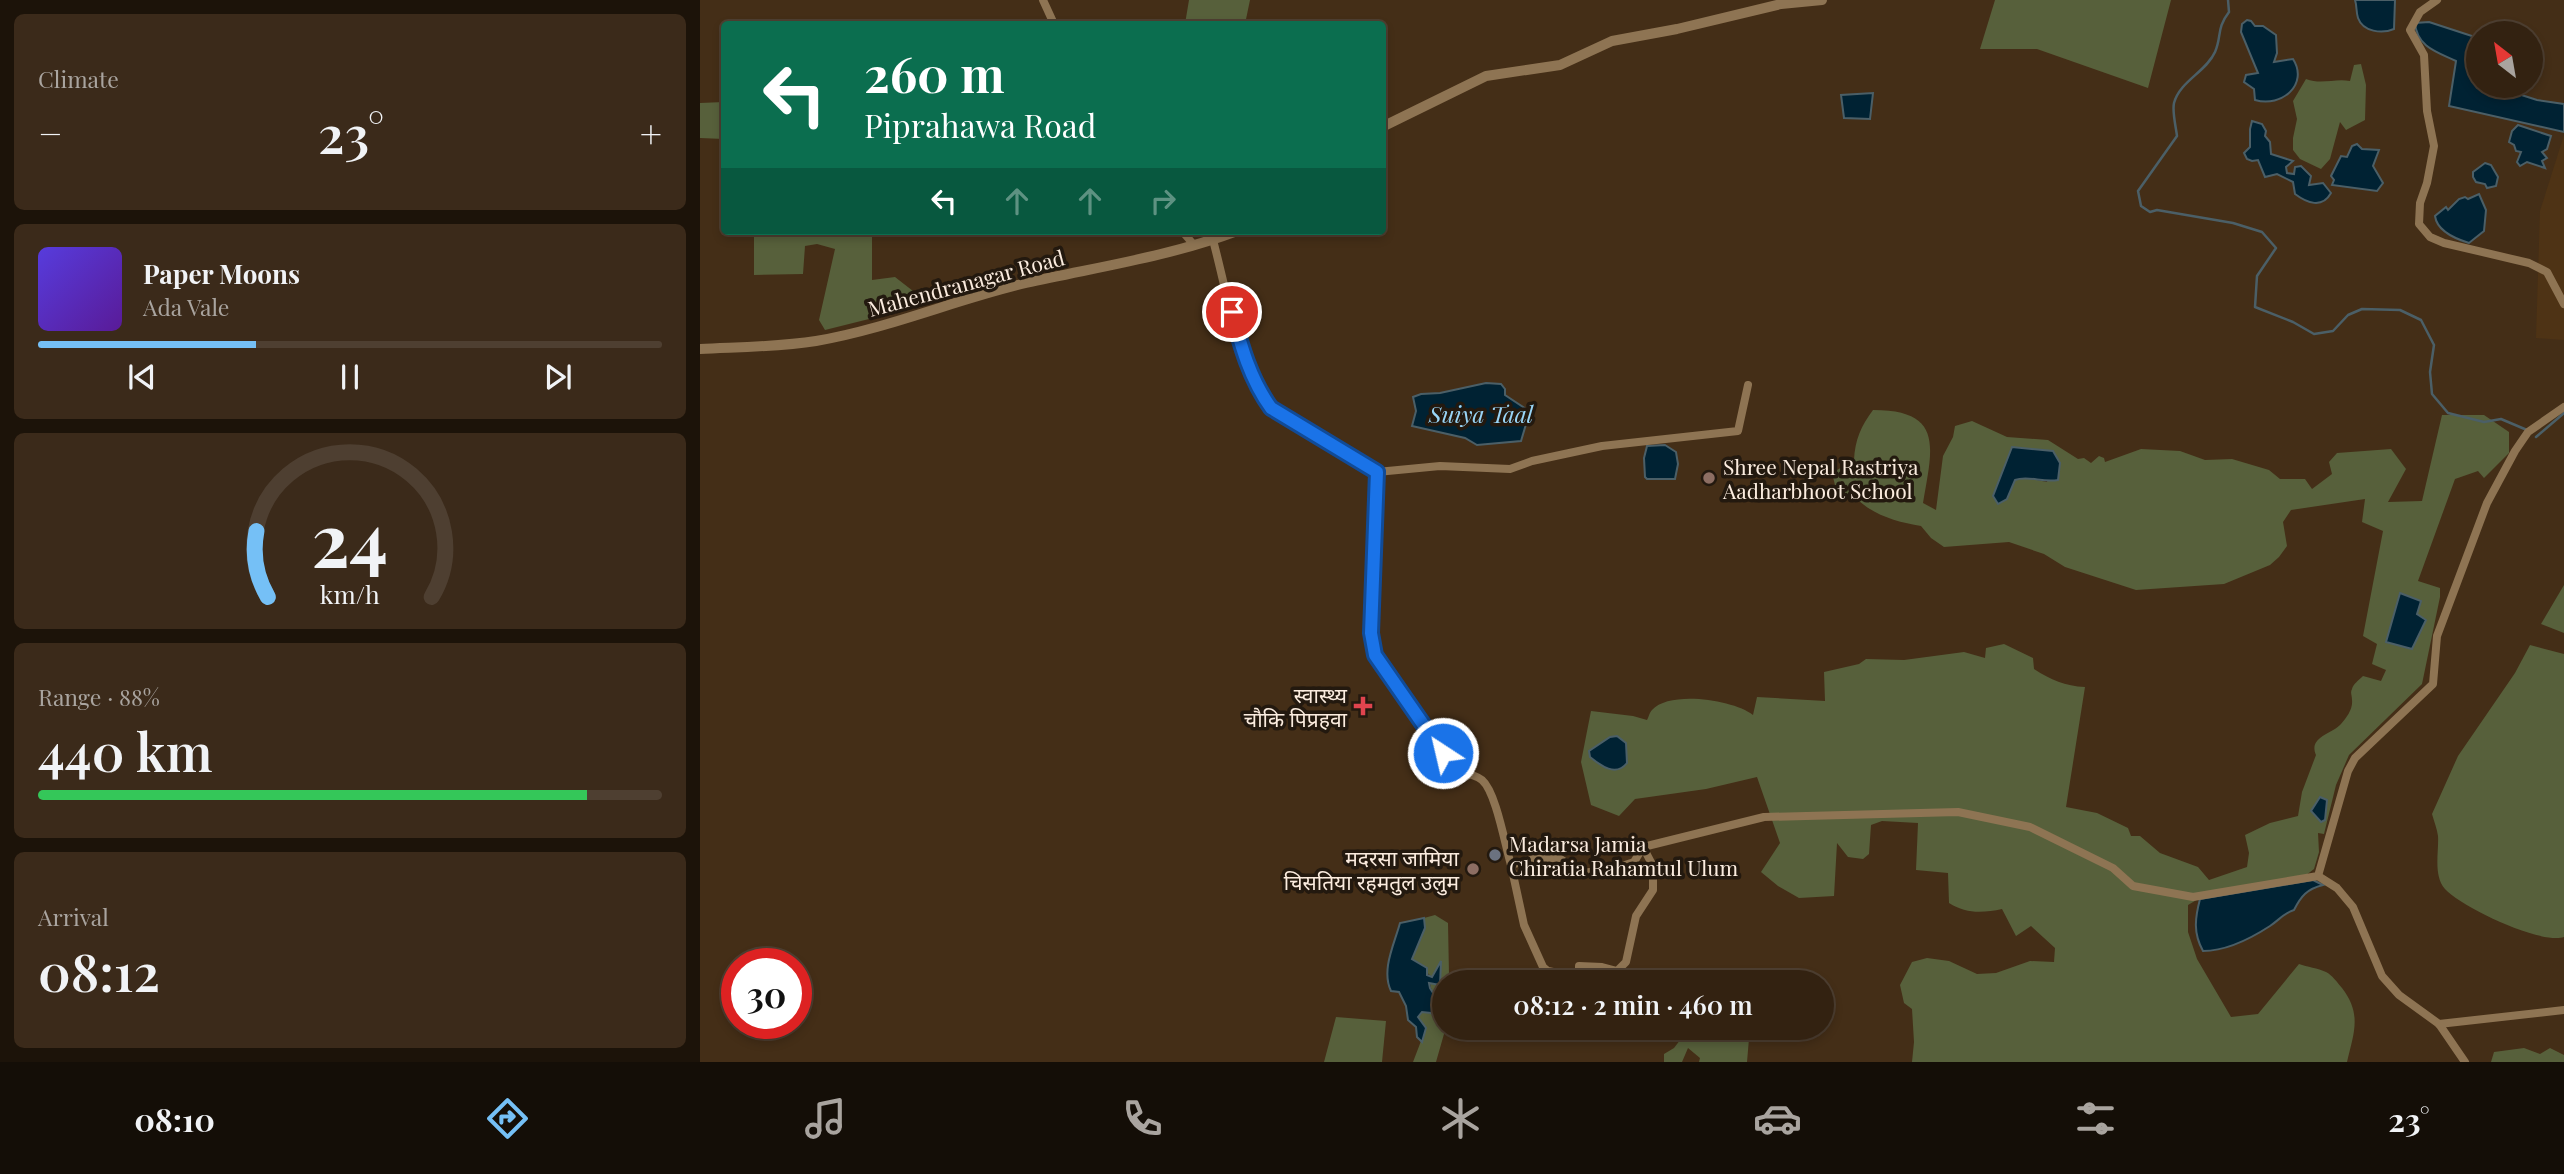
<!DOCTYPE html>
<meta charset="utf-8">
<style>
:root{--surface:#321;--page:#3b2a1a;--text:#f1f3f6;--muted:#a9a49f;--line:#4e3f31;--accent:#75c0f6}
body{margin:0;font-family:"Playfair Display","Noto Sans Devanagari",serif;background:var(--page);color:var(--text);height:100vh;display:flex;flex-direction:column;font-size:26px;white-space:nowrap}
*{box-sizing:border-box;margin:0}
p{font-size:23px;color:var(--muted)}
.icon{flex:none;width:38px;height:38px;fill:none;stroke:currentColor;stroke-width:2;stroke-linecap:round;stroke-linejoin:round}
.map{position:relative;flex:1;overflow:hidden}
.side{display:flex;flex-direction:column;gap:14px;padding:14px;background:#1c1309;width:700px}
.side>*{flex:none}
.guide{position:absolute;left:21px;top:21px;width:665px;height:214px;border-radius:7px;box-shadow:0 4px 10px #0003,0 0 0 2px var(--line);background:#0b6e4f;color:#fff;overflow:hidden}
.needle{width:46px;rotate:329deg}
.tools{position:absolute;left:1766px;top:21px;display:grid;gap:14px}
.tools a{display:grid;place-items:center;width:77px;height:77px;border-radius:50%;background:var(--surface);box-shadow:0 4px 10px #0003,0 0 0 2px var(--line);font-size:35px}
.speed{position:absolute;left:21px;top:948px;display:flex;gap:14px;font-size:35px;font-weight:700;text-align:center}
.speed>*{display:grid;place-content:center;width:91px;height:91px;border-radius:50%;background:var(--surface);box-shadow:0 4px 10px #0003,0 0 0 2px var(--line);line-height:1}
.speed .limit{border:10px solid #d22;background:#fff;color:#111}
.pin{position:absolute;display:grid;place-items:center;width:60px;height:60px;color:#fff;margin:-30px;border:4px solid #fff;border-radius:50%;box-shadow:0 2px 7px #0007}
.me{position:absolute;width:77px;margin:-38px;rotate:325deg;stroke-linejoin:round;filter:drop-shadow(0 0 5px #0008)}
.turn{display:flex;align-items:center;gap:24px;height:147px;padding:0 28px;font-size:32px}
.turn .icon{width:91px;height:91px;stroke-width:2.5}
.turn b{display:block;font-size:49px;line-height:60px}
.lanes{display:flex;align-items:center;height:66px;padding:0 28px;background:#0003;justify-content:center;gap:35px;direction:ltr}
.lanes .off{opacity:.35}
.big{font-size:52px;font-weight:600;line-height:1.1}
.side .card{flex:1;display:flex;flex-direction:column;justify-content:center;gap:10px;min-width:0;padding:0 24px;border-radius:10px;background:var(--page)}
.side .dial{align-items:center;gap:0}
.dial svg{height:182px;overflow:visible;fill:none;stroke:var(--line);stroke-width:7;stroke-linecap:round;text-anchor:middle}
.dial text{fill:var(--text);stroke:none}
.song{display:flex;align-items:center;gap:21px}
.cover{width:84px;height:84px;border-radius:10px;background:linear-gradient(135deg,hsl(250 70% 55%),hsl(270 70% 35%))}
.played{height:7px;border-radius:4px;background:linear-gradient(90deg,var(--accent) 35%,var(--line) 35%)}
.keys{display:flex;justify-content:space-around;direction:ltr}
.heat{display:flex;justify-content:space-between;align-items:center;font-size:38px;direction:ltr}
.charge{height:10px;border-radius:5px;background:linear-gradient(90deg,#34c759 88%,var(--line) 0)}
.trip{position:absolute;left:732px;top:970px;width:402px;height:70px;border-radius:35px;background:var(--surface);box-shadow:0 4px 10px #0003,0 0 0 2px var(--line);font-weight:600;line-height:70px;text-align:center}
.tabs{display:flex;height:112px;justify-content:space-around;align-items:center;background:#140e07;color:var(--muted)}
.tabs .icon{width:49px;height:49px}
.tabs .active{color:var(--accent)}
.tabs b{font-size:32px;color:var(--text)}
main{display:flex;flex:1;min-height:0}
.map>svg:first-child{display:block}
.built{fill:#4e3315}
.green{fill:#57603b;fill-rule:evenodd}
.water{fill:#023;stroke:#4b5f67;stroke-width:2}
.lines{fill:none;stroke-linecap:round;stroke-linejoin:round}
.stream{stroke:#4b5f67;stroke-width:2.5}
.minor{stroke:#8e7453;stroke-width:8}
.tertiary{stroke:#8e7453;stroke-width:10}
.route-casing{stroke:#114b97;stroke-width:18}
.route{stroke:#1a73e8;stroke-width:12}
.education-dot{fill:#8d6e63;stroke:#23190f;stroke-width:2.5}
.health-dot{fill:#e0444e;stroke:#23190f;stroke-width:2.5}
.worship-dot{fill:#6b7280;stroke:#23190f;stroke-width:2.5}
.labels{text-anchor:middle;dominant-baseline:central;stroke-width:7;stroke-linejoin:round;paint-order:stroke}
.street-label{font-size:21px;fill:#fbecdf;stroke:#23190f}
.poi-label{font-size:21px;fill:#fbecdf;stroke:#23190f;text-anchor:start}
.water-label{font-size:23px;font-style:italic;fill:#99d5f7;stroke:#23190f}
</style>
<main>
<section class="side">
<div class="card"><p>Climate</p>
<div class="heat"><a>−</a><b class="big">23°</b><a>+</a></div>
</div>
<div class="card">
<div class="song"><i class="cover"></i><div><b>Paper Moons</b><p>Ada Vale</p></div></div>
<div class="played"></div>
<div class="keys"><svg class="icon" aria-label="previous" viewBox="0 0 24 24"><path d="M18 5L8 12l10 7zM5 5v14"/></svg><svg class="icon" aria-label="pause" viewBox="0 0 24 24"><path d="M8 5v14M16 5v14"/></svg><svg class="icon" aria-label="next" viewBox="0 0 24 24"><path d="M6 5l10 7-10 7zM19 5v14"/></svg></div>
</div>
<div class="card dial"><svg viewBox="0 0 100 80">
<path d="M14 69A42 42 0 1 1 86 69"/>
<path d="M14 69A42 42 0 0 1 9 40" stroke="#75c0f6"/>
<text x="50" y="56" font-size="32" font-weight="700">24</text>
<text x="50" y="72" font-size="11">km/h</text>
</svg></div>
<div class="card"><p>Range · 88%</p><b class="big">440 km</b><div class="charge"></div></div>
<div class="card"><p>Arrival</p><b class="big">08:12</b></div>
</section>
<div class="map">
<svg width="1864" height="1062" viewBox="0 0 1864 1062">
<rect width="100%" height="100%" fill="#442e17"/>
<path class="built" d="M 1864,135 L 1864,340 L 1836,338 L 1840,211 Z"/>
<g class="green">
<path d="M 489,0 L 550,0 L 545,24 L 485,24 Z"/>
<path d="M 1295,0 L 1471,0 L 1448,88 L 1337,49 L 1280,49 Z"/>
<path d="M 1661,64 L 1666,85 L 1665,120 L 1646,130 L 1640,122 L 1630,159 L 1621,169 L 1600,159 L 1593,150 L 1593,138 L 1597,119 L 1593,101 L 1606,79 C 1622,85 1635,78 1650,81 L 1654,65 Z"/>
<path d="M 24,102 L 24,139 L 0,138 L 0,103 Z"/>
<path d="M 54,231 L 172,231 L 172,280 L 195,277 L 222,298 L 217,307 L 125,330 L 119,320 L 135,249 L 117,244 L 105,246 L 103,274 L 54,275 Z"/>
<path d="M 1173,410 C 1245,410 1232,449 1223,503 L 1236,510 L 1243,456 L 1253,437 L 1255,426 L 1272,421 L 1307,437 L 1348,440 L 1378,459 L 1384,458 L 1391,463 L 1399,456 L 1404,458 L 1405,462 L 1441,449 L 1480,451 L 1505,460 L 1532,459 L 1569,470 L 1580,479 L 1605,479 L 1612,489 L 1632,474 L 1629,462 L 1637,453 L 1691,449 L 1706,469 L 1688,502 L 1722,501 L 1742,415 L 1784,415 L 1809,432 L 1809,453 L 1784,478 L 1778,471 L 1755,479 L 1718,581 L 1740,588 L 1740,597 L 1722,684 L 1649,755 L 1636,785 L 1624,834 L 1618,833 L 1619,852 L 1614,869 L 1601,879 L 1505,895 L 1488,905 L 1488,932 L 1497,959 L 1531,1017 L 1558,1014 L 1599,964 C 1607,967 1618,968 1626,972 C 1632,975 1637,982 1642,988 C 1662,1014 1654,1032 1647,1062 L 1212,1062 L 1214,1042 L 1212,1009 L 1204,1003 L 1200,985 L 1212,962 L 1227,958 L 1249,961 L 1277,974 L 1296,973 L 1330,961 L 1354,962 L 1355,948 L 1331,926 L 1316,936 L 1302,909 C 1283,913 1266,914 1249,903 L 1248,873 L 1216,870 L 1218,823 L 1182,821 L 1171,825 L 1169,854 L 1163,859 L 1148,857 L 1137,843 L 1134,896 L 1099,898 L 1078,886 L 1061,872 L 1080,843 L 1057,777 L 1006,789 L 935,799 L 919,816 L 891,805 L 881,762 L 891,711 L 933,716 L 947,720 C 949,717 949,713 952,710 C 970,690 1034,700 1053,715 L 1057,697 L 1125,701 L 1124,672 L 1159,664 L 1166,659 L 1204,660 L 1264,652 L 1285,658 L 1286,648 L 1304,644 L 1333,658 L 1334,669 C 1351,680 1365,686 1385,687 L 1366,807 L 1397,813 L 1428,828 L 1431,836 L 1440,836 L 1460,853 L 1498,867 L 1509,880 L 1547,867 L 1549,853 L 1545,835 L 1570,823 L 1598,816 L 1602,792 L 1616,755 C 1608,737 1632,734 1641,724 C 1647,717 1653,709 1652,700 C 1652,695 1650,693 1652,689 C 1653,684 1659,680 1663,676 L 1681,681 L 1686,670 L 1672,664 L 1677,644 L 1663,636 L 1683,531 L 1662,522 L 1665,499 L 1591,510 L 1583,522 L 1587,546 L 1579,557 L 1570,565 L 1524,584 L 1436,590 L 1365,567 L 1344,554 L 1309,542 L 1244,547 L 1231,538 L 1221,526 C 1197,522 1172,515 1155,497 L 1142,495 L 1135,485 L 1132,473 L 1154,460 C 1155,440 1161,426 1173,410 ZM 1312,447 L 1353,452 L 1347,482 L 1322,477 L 1315,480 Z"/>
<path d="M 1864,585 L 1864,633 L 1841,624 Z"/>
<path d="M 1830,645 L 1864,654 L 1864,937 C 1841,945 1761,907 1745,889 C 1733,875 1739,852 1738,836 C 1737,829 1734,821 1732,814 L 1758,756 L 1815,673 Z"/>
<path d="M 735,915 L 748,923 L 749,975 L 756,982 L 765,982 L 744,982 L 744,1027 L 746,1027 L 736,1062 L 713,1062 L 726,1028 L 718,1017 L 721,1012 L 731,1013 L 738,1019 L 737,997 C 728,986 729,983 736,971 L 732,977 L 712,959 L 725,928 L 724,918 Z"/>
<path d="M 1027,968 L 1038,971 L 1041,982 L 1014,982 Z"/>
<path d="M 636,1017 L 686,1021 L 682,1062 L 624,1062 Z"/>
<path d="M 990,1027 L 1050,1027 L 1047,1062 L 999,1062 L 1000,1058 L 988,1048 L 982,1062 L 964,1062 L 964,1054 L 974,1048 Z"/>
<path d="M 1824,1048 L 1840,1054 L 1850,1048 L 1864,1055 L 1864,1062 L 1791,1062 L 1794,1052 Z"/>
</g>
<g class="water">
<path d="M 1655,0 L 1695,0 L 1694,29 C 1682,34 1663,32 1658,18 C 1656,12 1657,6 1655,0 Z"/>
<path d="M 1547,20 L 1551,21 L 1555,26 L 1563,26 L 1576,35 L 1577,53 L 1574,62 L 1593,59 C 1609,84 1582,108 1555,100 L 1554,89 L 1544,82 L 1546,75 L 1558,73 L 1541,32 L 1542,24 Z"/>
<path d="M 1729,22 L 1778,38 L 1778,86 L 1807,86 L 1806,90 L 1837,100 L 1864,104 L 1864,132 L 1749,106 L 1756,61 C 1737,52 1717,47 1715,23 Z"/>
<path d="M 1173,93 L 1170,119 L 1144,118 L 1141,95 Z"/>
<path d="M 1552,121 L 1562,124 L 1566,131 L 1565,136 L 1570,142 L 1571,154 L 1593,161 L 1586,167 L 1587,173 L 1594,174 L 1595,167 L 1601,166 L 1611,176 L 1609,185 L 1623,183 L 1631,193 C 1622,209 1607,203 1595,194 L 1593,182 L 1577,174 L 1565,177 L 1558,160 L 1552,161 L 1547,159 L 1544,153 L 1550,147 L 1550,129 Z"/>
<path d="M 1818,125 L 1851,136 L 1847,149 L 1842,152 L 1847,158 L 1842,161 L 1845,168 L 1827,162 L 1820,166 L 1817,162 L 1821,152 L 1816,151 L 1814,145 L 1809,142 L 1812,131 Z"/>
<path d="M 1657,144 L 1662,149 L 1679,150 L 1673,166 L 1683,183 L 1677,191 L 1632,185 L 1634,180 L 1631,176 L 1641,156 L 1647,157 L 1652,146 Z"/>
<path d="M 1785,163 L 1791,165 L 1798,177 L 1796,186 L 1787,188 L 1785,184 L 1776,182 L 1773,177 L 1773,172 Z"/>
<path d="M 1779,194 L 1786,210 L 1784,231 L 1769,243 C 1756,239 1737,231 1735,216 L 1746,207 L 1748,210 L 1759,199 L 1765,197 L 1768,199 Z"/>
<path d="M 786,383 L 801,384 L 805,389 L 805,395 L 826,409 L 827,421 L 821,441 L 777,445 L 765,438 L 712,426 L 716,411 L 713,397 L 721,394 L 740,393 Z"/>
<path d="M 965,445 L 976,452 L 978,464 L 975,479 L 947,479 L 945,477 L 944,458 L 947,446 Z"/>
<path d="M 1312,447 L 1353,451 L 1360,463 L 1358,480 C 1343,483 1328,475 1315,480 L 1307,499 L 1298,504 L 1293,496 Z"/>
<path d="M 1700,593 L 1721,601 L 1717,614 L 1726,620 L 1712,649 L 1686,642 Z"/>
<path d="M 917,736 L 926,743 L 927,763 C 916,777 901,766 890,757 L 889,751 L 910,737 Z"/>
<path d="M 1620,797 L 1627,800 L 1625,820 L 1621,822 L 1611,811 Z"/>
<path d="M 1613,880 L 1623,885 C 1607,889 1601,896 1594,910 C 1584,913 1579,920 1570,926 C 1550,939 1527,951 1503,951 C 1493,933 1495,918 1500,899 Z"/>
<path d="M 724,918 L 725,928 L 712,959 L 727,968 L 727,975 L 732,977 L 741,961 L 740,985 L 729,983 L 730,988 L 742,1007 L 739,1020 L 731,1013 L 722,1012 L 718,1017 L 726,1028 L 722,1042 L 717,1037 L 716,1027 L 708,1020 L 706,1006 L 699,992 L 691,991 C 681,970 694,945 700,923 Z"/>
</g>
<g class="lines">
<g class="stream">
<path d="M 1528,0 L 1529,12 C 1516,29 1522,36 1515,52 C 1506,72 1480,81 1474,103 C 1472,112 1476,127 1477,136 L 1438,191 L 1441,206 L 1450,212 L 1457,210 L 1533,223 L 1562,232 L 1576,248 L 1557,276 L 1555,307 L 1593,322 L 1614,334 L 1633,331 L 1648,315 L 1662,309 L 1700,310 L 1721,320 L 1734,345 L 1730,372 L 1732,394 L 1748,413 L 1784,422 L 1801,419 L 1827,430"/>
<path d="M 1836,437 L 1864,413"/>
</g>
<g class="minor">
<path d="M 343,0 L 354,24"/>
<path d="M 1737,0 L 1720,12 L 1710,30 L 1724,55 L 1727,111 L 1734,146 L 1727,183 L 1720,203 L 1719,224 L 1730,237 L 1744,243 L 1829,263 L 1847,272 L 1864,304"/>
<path d="M 482,231 L 494,245"/>
<path d="M 513,240 C 528,296 537,361 571,408 L 677,472 L 671,633 L 675,655 L 755,771 C 764,773 775,774 782,780 C 796,792 805,845 811,865 L 833,859 L 859,858 L 882,873 L 913,869 L 934,862 L 943,847"/>
<path d="M 677,472 L 740,466 L 810,469 L 832,461 L 902,446 L 1038,431 L 1048,385"/>
<path d="M 943,847 L 1064,817 L 1258,812 L 1330,827 L 1413,868 L 1433,886 L 1493,897 L 1618,876 L 1648,771 L 1655,758 L 1733,684 L 1737,636 L 1787,503 L 1815,451 L 1828,432 L 1864,407"/>
<path d="M 811,865 L 824,925 L 843,967 L 848,971 L 879,977 L 879,966 L 902,967 L 917,971 L 926,962 L 936,916 L 953,890 L 953,866 L 943,847"/>
<path d="M 1618,876 L 1637,888 L 1653,907 L 1682,976 L 1699,995 L 1739,1024 L 1765,1062"/>
<path d="M 1739,1024 L 1864,1010"/>
</g>
<g class="tertiary">
<path d="M 682,127 L 786,76 L 860,65 L 912,41 L 977,29 L 1081,4 L 1122,0"/>
<path d="M 0,349 C 39,347 78,347 116,341 C 187,329 257,299 326,283 C 397,267 468,257 537,231"/>
</g>
</g>
<g class="lines">
<defs>
<path id="route" d="M 532,312 C 541,346 550,379 571,408 L 677,472 L 671,633 L 675,655 L 743,753"/>
</defs>
<use href="#route" class="route-casing"/>
<use href="#route" class="route"/>
</g>
<g class="education-dot">
<circle cx="1009" cy="478" r="7"/>
<circle cx="773" cy="869" r="7"/>
</g>
<path class="health-dot" d="M659.5 695.5h7v7h7v7h-7v7h-7v-7h-7v-7h7z"/>
<circle class="worship-dot" cx="795" cy="855" r="7"/>
<g class="labels">
<g class="street-label">
<text transform="translate(266 282) rotate(-15)">Mahendranagar Road</text>
</g>
<g class="poi-label">
<text x="1023" y="466">Shree Nepal Rastriya<tspan x="1023" dy="24">Aadharbhoot School</tspan></text>
<text x="647" y="694" text-anchor="end">स्वास्थ्य<tspan x="647" dy="24">चाैकि पिप्रहवा</tspan></text>
<text x="809" y="843">Madarsa Jamia<tspan x="809" dy="24">Chiratia Rahamtul Ulum</tspan></text>
<text x="759" y="857" text-anchor="end">मदरसा जामिया<tspan x="759" dy="24">चिसतिया रहमतुल उलुम</tspan></text>
</g>
<g class="water-label">
<text x="781" y="413">Suiya Taal</text>
</g>
</g>
</svg>
<div class="tools">
<a><svg class="needle" viewBox="-14 -14 28 28"><path d="M0-13l5 13h-10z" fill="#e53935"/><path d="M0 13l5-13h-10z" fill="#a9a49f"/></svg></a>
</div>
<div class="speed"><div class="limit">30</div></div>
<div class="pin" style="left:532px;top:312px;background:#d93025"><svg class="icon" aria-label="arrive" viewBox="0 0 24 24"><path d="M6 21V4h12l-3 4 3 4H6"/></svg></div>
<svg class="me" style="left:743px;top:753px" viewBox="-20 -20 40 40"><circle r="17" fill="#1a73e8" stroke="#fff" stroke-width="3"/><path d="M0-11L8 9 0 5-8 9z" fill="#fff"/></svg>
<div class="trip">08:12 · 2 min · 460 m</div>
<div class="guide">
<div class="turn"><svg class="icon" aria-label="left" viewBox="0 0 24 24"><path d="M17 20v-9H6M10 6l-5 5 5 5"/></svg><div><b>260 m</b>Piprahawa Road</div></div>
<div class="lanes"><svg class="icon" aria-label="left" viewBox="0 0 24 24"><path d="M17 20v-9H6M10 6l-5 5 5 5"/></svg><svg class="icon off" aria-label="ahead" viewBox="0 0 24 24"><path d="M12 20V5M6 11l6-6 6 6"/></svg><svg class="icon off" aria-label="ahead" viewBox="0 0 24 24"><path d="M12 20V5M6 11l6-6 6 6"/></svg><svg class="icon off" aria-label="right" viewBox="0 0 24 24"><path d="M7 20v-9h11M14 6l5 5-5 5"/></svg></div>
</div>
</div>
</main>
<nav class="tabs">
<b>08:10</b>
<svg class="icon active" aria-label="directions" viewBox="0 0 24 24"><path d="M12 3l9 9-9 9-9-9zM9 14v-3h6M13 9l2 2-2 2"/></svg>
<svg class="icon" aria-label="music" viewBox="0 0 24 24"><path d="M9 18V5l10-2v13"/><circle cx="6" cy="18" r="3"/><circle cx="16" cy="16" r="3"/></svg>
<svg class="icon" aria-label="phone" viewBox="0 0 24 24"><path d="M5 4h4l2 5-3 2q2 4 5 5l2-3 5 2v4C11 20 4 13 5 4z"/></svg>
<svg class="icon" aria-label="climate" viewBox="0 0 24 24"><path d="M12 3v18M4 7l16 10M4 17L20 7"/></svg>
<svg class="icon" aria-label="car" viewBox="0 0 24 24"><path d="M5 17H2v-5l4-1 3-4h7l3 4 3 1v5h-3M9 17h6M6 11h13"/><circle cx="7" cy="17" r="2"/><circle cx="17" cy="17" r="2"/></svg>
<svg class="icon" aria-label="filters" viewBox="0 0 24 24"><path d="M4 7h16M4 17h16"/><circle cx="9" cy="7" r="2"/><circle cx="15" cy="17" r="2"/></svg>
<b>23°</b>
</nav>
